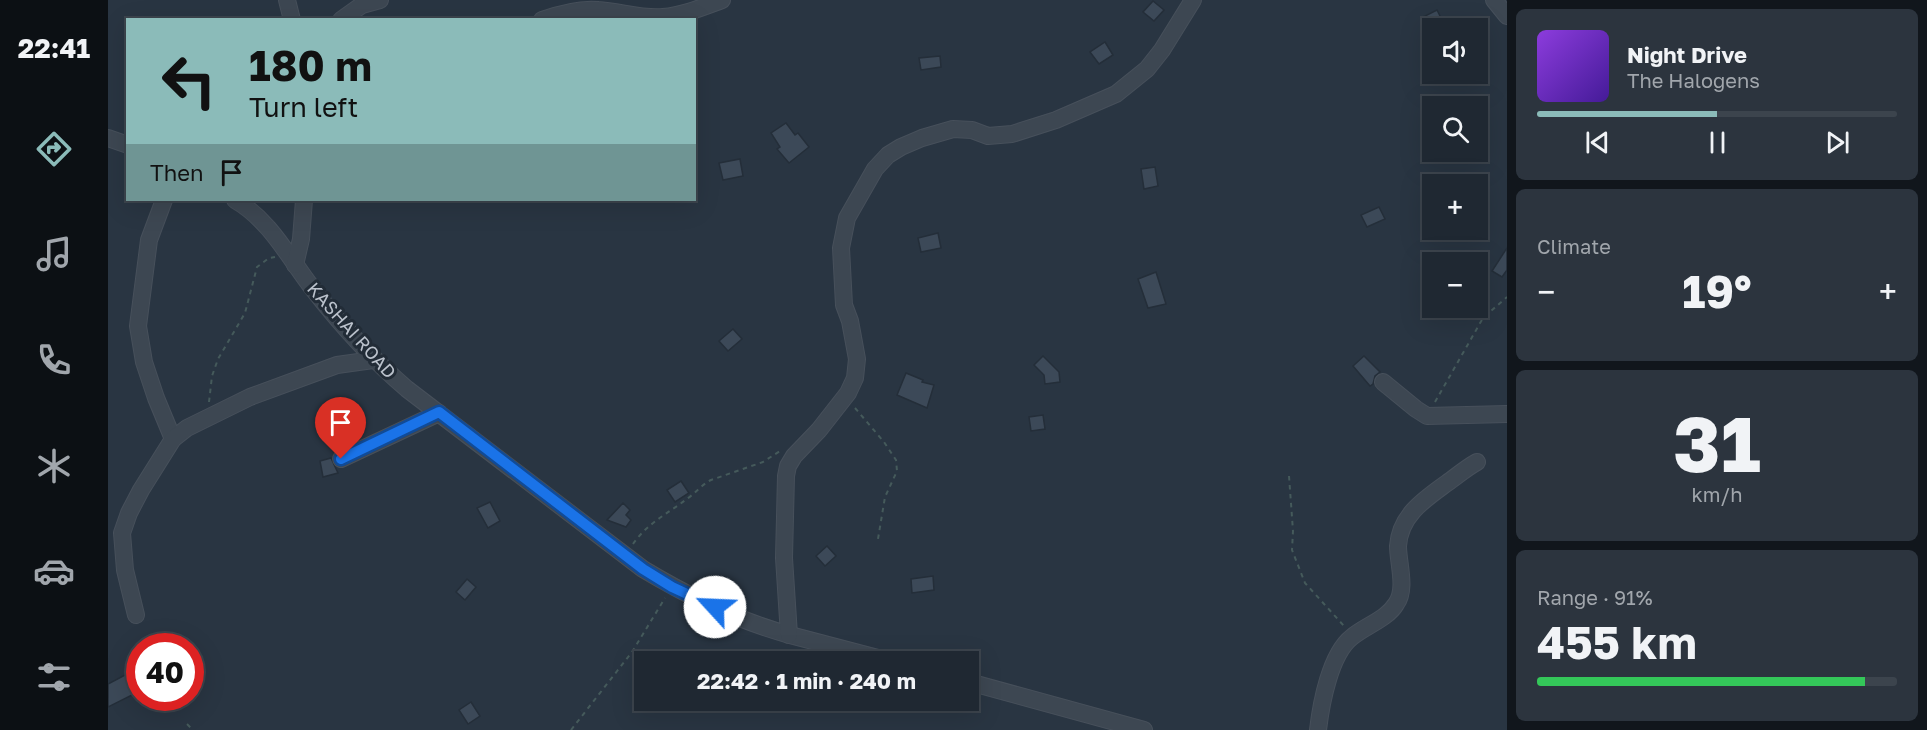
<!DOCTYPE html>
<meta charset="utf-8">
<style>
:root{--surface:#1f2832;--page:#2c343e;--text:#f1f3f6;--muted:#a1a6ac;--line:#3c444d;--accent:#8bbbb9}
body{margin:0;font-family:"Golos Text",sans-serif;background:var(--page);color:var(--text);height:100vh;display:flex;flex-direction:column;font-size:22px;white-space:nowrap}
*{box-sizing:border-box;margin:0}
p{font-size:20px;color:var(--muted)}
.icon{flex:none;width:33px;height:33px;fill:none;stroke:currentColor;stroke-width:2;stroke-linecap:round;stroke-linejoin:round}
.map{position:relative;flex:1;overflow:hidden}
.details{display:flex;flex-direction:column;gap:9px;padding:9px;background:#11161c;width:420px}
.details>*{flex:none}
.banner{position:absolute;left:18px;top:18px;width:570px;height:183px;border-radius:0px;box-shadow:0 6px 24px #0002,0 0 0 2px var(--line);background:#8bbbb9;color:#111;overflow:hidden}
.buttons{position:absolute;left:1314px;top:18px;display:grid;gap:12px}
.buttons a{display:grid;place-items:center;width:66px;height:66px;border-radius:0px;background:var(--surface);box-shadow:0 6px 24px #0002,0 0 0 2px var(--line);font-size:30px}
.speed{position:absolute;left:18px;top:633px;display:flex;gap:12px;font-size:30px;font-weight:700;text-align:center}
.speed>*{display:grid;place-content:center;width:78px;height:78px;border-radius:50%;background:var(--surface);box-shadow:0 6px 24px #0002,0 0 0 2px var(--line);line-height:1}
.speed .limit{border:9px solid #d22;background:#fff;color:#111}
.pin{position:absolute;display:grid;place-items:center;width:51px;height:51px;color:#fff;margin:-62px -26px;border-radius:50% 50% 50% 0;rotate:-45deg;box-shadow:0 0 6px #0007}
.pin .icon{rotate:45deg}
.me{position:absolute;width:66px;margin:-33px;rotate:295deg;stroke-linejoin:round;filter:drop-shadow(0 0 4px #0008)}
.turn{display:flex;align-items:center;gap:21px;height:126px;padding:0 24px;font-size:27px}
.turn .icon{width:78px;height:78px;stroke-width:2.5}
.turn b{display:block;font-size:42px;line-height:51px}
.then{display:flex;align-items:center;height:57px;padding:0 24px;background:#0003;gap:12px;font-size:22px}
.big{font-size:45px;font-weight:700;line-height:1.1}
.details .widget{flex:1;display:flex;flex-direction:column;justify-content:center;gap:9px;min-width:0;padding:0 21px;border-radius:9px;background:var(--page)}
.details .dial{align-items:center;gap:0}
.dial b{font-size:78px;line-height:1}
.song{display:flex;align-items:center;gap:18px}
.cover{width:72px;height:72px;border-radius:9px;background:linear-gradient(135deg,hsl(270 70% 55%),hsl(260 70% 35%))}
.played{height:6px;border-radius:3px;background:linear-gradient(90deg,var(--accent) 50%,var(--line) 50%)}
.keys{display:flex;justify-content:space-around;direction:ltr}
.heat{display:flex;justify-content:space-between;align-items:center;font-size:33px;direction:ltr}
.charge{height:9px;border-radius:4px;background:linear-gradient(90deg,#34c759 91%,var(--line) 0)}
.trip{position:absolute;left:526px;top:651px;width:345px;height:60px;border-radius:0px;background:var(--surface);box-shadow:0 6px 24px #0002,0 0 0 2px var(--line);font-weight:700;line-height:60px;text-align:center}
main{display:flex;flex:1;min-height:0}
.dock{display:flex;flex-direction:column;width:108px;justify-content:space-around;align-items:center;background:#0c1014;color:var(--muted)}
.dock .icon{width:42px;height:42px}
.dock .current{color:var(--accent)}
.dock b{font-size:27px;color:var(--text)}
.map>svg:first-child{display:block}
.building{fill:#3c4958;stroke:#242e39;stroke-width:1.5}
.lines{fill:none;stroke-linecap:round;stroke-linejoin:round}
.minor-casing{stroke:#47505b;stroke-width:18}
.path{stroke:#455a5b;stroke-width:2;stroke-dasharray:4.5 4.5;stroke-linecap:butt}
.minor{stroke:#3d4752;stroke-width:16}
.route-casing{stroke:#114b97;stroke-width:15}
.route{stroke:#1a73e8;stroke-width:10}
.labels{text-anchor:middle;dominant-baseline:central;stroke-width:6;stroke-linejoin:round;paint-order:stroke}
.street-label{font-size:18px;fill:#bbc2cc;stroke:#222c37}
</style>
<main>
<nav class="dock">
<b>22:41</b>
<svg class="icon current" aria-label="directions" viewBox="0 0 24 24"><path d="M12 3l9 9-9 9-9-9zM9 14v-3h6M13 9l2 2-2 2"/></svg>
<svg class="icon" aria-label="music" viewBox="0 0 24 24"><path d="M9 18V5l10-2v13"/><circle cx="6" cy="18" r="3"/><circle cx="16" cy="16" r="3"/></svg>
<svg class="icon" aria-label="phone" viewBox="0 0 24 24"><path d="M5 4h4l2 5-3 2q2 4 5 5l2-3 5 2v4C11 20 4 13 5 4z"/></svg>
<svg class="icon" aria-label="climate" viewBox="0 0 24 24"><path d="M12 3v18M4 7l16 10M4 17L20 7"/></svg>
<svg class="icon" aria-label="car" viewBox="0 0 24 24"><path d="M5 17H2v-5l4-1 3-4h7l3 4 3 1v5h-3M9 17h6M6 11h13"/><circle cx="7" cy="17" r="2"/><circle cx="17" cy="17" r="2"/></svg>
<svg class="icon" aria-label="filters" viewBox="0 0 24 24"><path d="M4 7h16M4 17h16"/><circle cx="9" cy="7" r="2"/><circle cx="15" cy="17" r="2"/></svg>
</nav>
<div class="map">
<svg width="1399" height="730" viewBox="0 0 1399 730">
<rect width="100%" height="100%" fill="#293542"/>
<g class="building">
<path d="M 1045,1 L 1056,10 L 1046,21 L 1035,12 Z"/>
<path d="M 1329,10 L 1338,28 L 1319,28 L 1313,18 Z"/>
<path d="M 997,42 L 1005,55 L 991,64 L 982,52 Z"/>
<path d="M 832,56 L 833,67 L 813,70 L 811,58 Z"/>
<path d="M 678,123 L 687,135 L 690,133 L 701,147 L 681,163 L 669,149 L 672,147 L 663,133 Z"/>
<path d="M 632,159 L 635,176 L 615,180 L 611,163 Z"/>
<path d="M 1047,167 L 1050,186 L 1036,189 L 1033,169 Z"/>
<path d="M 1271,207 L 1277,219 L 1259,227 L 1253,215 Z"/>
<path d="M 830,233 L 833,248 L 813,252 L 810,238 Z"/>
<path d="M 1399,248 L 1399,270 L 1394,277 L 1384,271 Z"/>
<path d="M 1048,272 L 1058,304 L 1040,308 L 1030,279 Z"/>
<path d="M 625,329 L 634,339 L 620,351 L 611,341 Z"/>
<path d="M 935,356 L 951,372 L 952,382 L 937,384 L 936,375 L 926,365 Z"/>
<path d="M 1256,356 L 1272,372 L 1267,376 L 1265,384 L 1262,386 L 1245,366 Z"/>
<path d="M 798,373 L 815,380 L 814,382 L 826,385 L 819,408 L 789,395 Z"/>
<path d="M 935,415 L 937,429 L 923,431 L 921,417 Z"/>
<path d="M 223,458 L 230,473 L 215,477 L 212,461 Z"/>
<path d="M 573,481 L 581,493 L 567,502 L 559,490 Z"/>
<path d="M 382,502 L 392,521 L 380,528 L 369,508 Z"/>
<path d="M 515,503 L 522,510 L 518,515 L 523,520 L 518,527 L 499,520 Z"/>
<path d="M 719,546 L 728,556 L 717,566 L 708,556 Z"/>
<path d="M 825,576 L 826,590 L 804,593 L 803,579 Z"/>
<path d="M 359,579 L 368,587 L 357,600 L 348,592 Z"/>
<path d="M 32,667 L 32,691 L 0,707 L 0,684 Z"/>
<path d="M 363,702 L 372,716 L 360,724 L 351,710 Z"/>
</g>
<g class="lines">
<defs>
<g id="minor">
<path d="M 179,0 L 184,20"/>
<path d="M 1386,0 L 1399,16"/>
<path d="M 233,20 L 254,5 L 272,0"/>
<path d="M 434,20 C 451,14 471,8 490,10 C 511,11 533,19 555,17 C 576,15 595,7 614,0"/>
<path d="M 0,138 L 20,145"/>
<path d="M 56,200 L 41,240 L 30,326 L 36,362 L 48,398 L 65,439"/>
<path d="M 127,200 C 162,220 181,258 205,289 C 233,325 264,359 299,389 L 535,569 C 580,596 630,621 682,635 C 716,644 750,653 785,662"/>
<path d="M 187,265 L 193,239 L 196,200"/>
<path d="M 1275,382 L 1308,409 L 1319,416 L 1399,414"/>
<path d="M 233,459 L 331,413"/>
<path d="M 28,615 L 17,570 L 14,533 L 21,513 L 33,490 L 65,439 L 79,428 L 142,397 L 229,365 L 265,360"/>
<path d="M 681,635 L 676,558 L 678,476 L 680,466 L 686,456 L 711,430 L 740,393 L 747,378 L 749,359 L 742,321 L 736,305 L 733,248 L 739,218 L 767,169 L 780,155 L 793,147 L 814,138 L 845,129 L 864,130 L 880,136 L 904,134 L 948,120 L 1008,94 L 1039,69 L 1054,50 L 1085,0"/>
<path d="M 861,682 L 1036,730"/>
<path d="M 1210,730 C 1213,704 1222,654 1244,637 C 1257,626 1279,619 1288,604 C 1299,589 1290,563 1290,546 C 1292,515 1317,499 1339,483 C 1349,476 1358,468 1369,462"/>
</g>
</defs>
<use href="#minor" class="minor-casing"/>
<g class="path">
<path d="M 101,402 L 104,376 L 110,359 L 137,313 L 149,267 L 161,258 L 167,257"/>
<path d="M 1327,402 L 1375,318 L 1399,297"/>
<path d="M 747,408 L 776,442 L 788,460 L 789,471 L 777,497 L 770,539"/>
<path d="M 1181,476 L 1185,531 L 1184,550 L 1197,583 L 1236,626"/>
<path d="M 525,544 C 540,522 563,512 584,495 C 590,490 595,484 603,480 L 655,462 L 672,451"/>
<path d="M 79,724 L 85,730"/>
<path d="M 463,730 L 524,652 L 557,598"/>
</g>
<use href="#minor" class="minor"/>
</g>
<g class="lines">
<defs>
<path id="route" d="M 233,459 L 331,412 L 535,569 L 564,587 L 607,607"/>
</defs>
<use href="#route" class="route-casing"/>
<use href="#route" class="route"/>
</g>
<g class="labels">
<g class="street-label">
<text transform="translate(244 330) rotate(48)">KASHAI ROAD</text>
</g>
</g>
</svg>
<div class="buttons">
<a><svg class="icon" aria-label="sound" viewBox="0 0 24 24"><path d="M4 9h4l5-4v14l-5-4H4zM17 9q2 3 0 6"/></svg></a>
<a><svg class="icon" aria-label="search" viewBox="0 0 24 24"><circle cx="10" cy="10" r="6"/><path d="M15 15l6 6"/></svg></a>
<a>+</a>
<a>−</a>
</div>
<div class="speed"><div class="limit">40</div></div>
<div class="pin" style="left:233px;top:459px;background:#d93025"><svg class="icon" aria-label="arrive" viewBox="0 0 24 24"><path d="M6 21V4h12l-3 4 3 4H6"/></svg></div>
<svg class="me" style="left:607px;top:607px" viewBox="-20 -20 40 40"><circle r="19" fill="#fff"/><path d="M0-13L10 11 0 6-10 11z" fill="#1a73e8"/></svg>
<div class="trip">22:42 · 1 min · 240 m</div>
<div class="banner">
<div class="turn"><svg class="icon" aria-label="left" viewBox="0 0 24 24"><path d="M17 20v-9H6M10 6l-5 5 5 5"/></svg><div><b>180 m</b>Turn left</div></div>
<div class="then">Then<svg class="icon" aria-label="arrive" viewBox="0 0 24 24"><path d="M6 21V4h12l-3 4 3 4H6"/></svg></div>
</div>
</div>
<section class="details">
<div class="widget">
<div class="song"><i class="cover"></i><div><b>Night Drive</b><p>The Halogens</p></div></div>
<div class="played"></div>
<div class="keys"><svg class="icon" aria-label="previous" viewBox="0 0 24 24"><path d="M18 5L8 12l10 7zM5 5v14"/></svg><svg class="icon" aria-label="pause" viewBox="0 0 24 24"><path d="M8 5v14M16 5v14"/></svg><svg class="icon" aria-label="next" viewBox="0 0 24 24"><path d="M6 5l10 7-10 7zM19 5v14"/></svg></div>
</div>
<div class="widget"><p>Climate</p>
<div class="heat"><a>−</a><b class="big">19°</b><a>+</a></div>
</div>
<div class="widget dial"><b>31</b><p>km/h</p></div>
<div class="widget"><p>Range · 91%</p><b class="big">455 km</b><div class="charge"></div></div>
</section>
</main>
